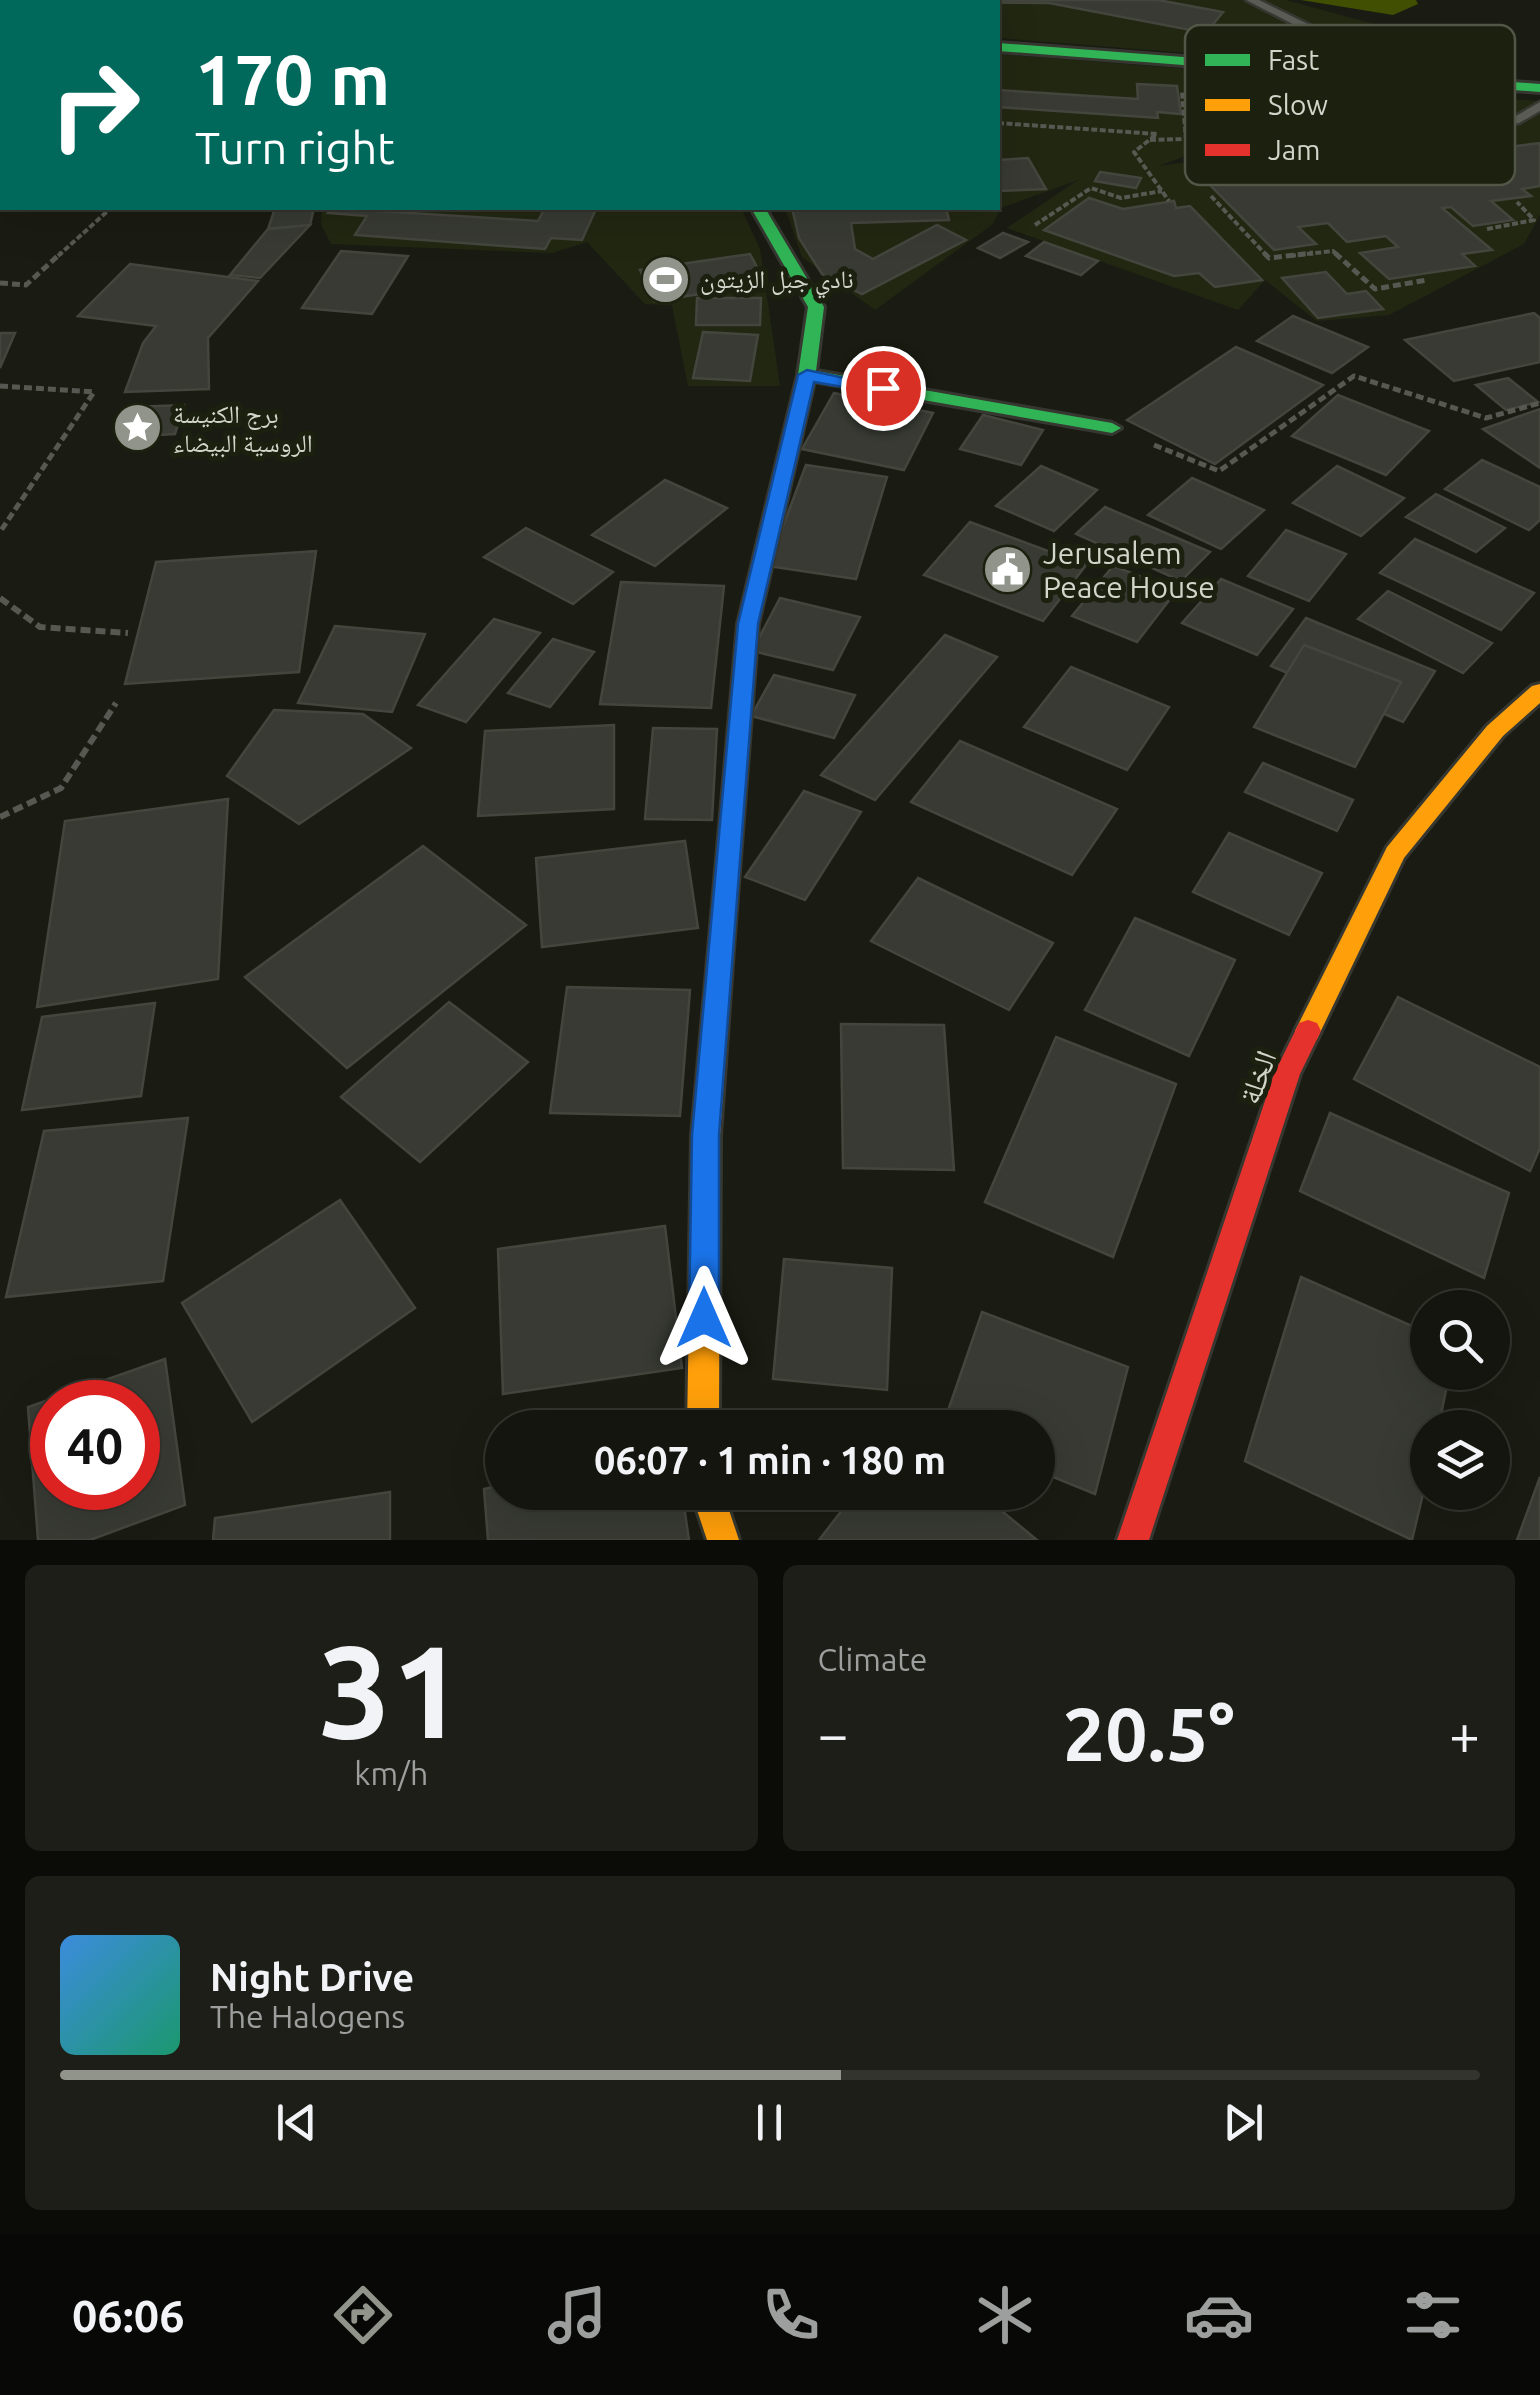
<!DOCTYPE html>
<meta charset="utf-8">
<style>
:root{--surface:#14150e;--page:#1d1e17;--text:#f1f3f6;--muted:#9d9f9e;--line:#33342e;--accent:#91948a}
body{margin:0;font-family:Ubuntu,"Noto Naskh Arabic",sans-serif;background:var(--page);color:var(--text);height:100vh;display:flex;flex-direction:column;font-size:38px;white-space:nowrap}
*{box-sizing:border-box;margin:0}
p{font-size:32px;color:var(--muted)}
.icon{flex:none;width:55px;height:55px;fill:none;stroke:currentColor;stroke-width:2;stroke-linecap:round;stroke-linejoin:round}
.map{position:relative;height:1540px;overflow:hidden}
.details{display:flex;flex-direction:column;gap:25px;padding:25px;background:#0b0c08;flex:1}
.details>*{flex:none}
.guide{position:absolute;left:0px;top:0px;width:1000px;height:210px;box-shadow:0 10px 40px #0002,0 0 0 2px var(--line);background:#00695c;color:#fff;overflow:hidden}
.buttons{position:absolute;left:1410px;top:1290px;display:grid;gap:20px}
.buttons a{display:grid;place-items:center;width:100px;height:100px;border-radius:50%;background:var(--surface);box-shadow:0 10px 40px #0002,0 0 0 2px var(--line);font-size:50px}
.speed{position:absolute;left:30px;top:1380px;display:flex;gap:20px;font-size:50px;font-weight:700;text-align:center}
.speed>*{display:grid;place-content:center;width:130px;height:130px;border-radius:50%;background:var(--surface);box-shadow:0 10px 40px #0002,0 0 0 2px var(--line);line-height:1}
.speed .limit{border:15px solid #d22;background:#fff;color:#111}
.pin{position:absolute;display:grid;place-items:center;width:85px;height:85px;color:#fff;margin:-42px;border:5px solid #fff;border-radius:50%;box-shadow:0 2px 10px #0007}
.me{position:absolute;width:110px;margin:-55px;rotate:0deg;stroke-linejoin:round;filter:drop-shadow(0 0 8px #0008)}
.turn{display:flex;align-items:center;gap:35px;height:210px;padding:0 30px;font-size:45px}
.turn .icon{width:130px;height:130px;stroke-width:2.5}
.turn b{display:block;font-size:70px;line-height:85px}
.big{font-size:75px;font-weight:700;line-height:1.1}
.details .tile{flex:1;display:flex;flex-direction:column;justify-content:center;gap:15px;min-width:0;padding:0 35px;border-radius:15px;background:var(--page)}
.details .dial{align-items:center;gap:0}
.dial b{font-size:130px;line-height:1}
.song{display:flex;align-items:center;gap:30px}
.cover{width:120px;height:120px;border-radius:15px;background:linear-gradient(135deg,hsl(210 70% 55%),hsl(160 70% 35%))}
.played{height:10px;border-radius:5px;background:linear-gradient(90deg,var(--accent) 55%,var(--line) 55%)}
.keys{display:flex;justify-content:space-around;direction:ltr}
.heat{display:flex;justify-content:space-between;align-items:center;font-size:55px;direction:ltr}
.details .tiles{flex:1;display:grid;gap:25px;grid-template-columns:1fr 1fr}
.tile:last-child{grid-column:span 2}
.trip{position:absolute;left:485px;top:1410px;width:570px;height:100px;border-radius:50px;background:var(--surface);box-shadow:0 10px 40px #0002,0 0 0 2px var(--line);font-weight:700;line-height:100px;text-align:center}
.tab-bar{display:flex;height:160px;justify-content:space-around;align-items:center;background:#080806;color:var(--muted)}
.tab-bar .icon{width:70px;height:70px}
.tab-bar .on{color:var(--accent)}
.tab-bar b{font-size:45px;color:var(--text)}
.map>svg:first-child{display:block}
.built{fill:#222712}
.forest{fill:#414f03}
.building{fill:#383a33;stroke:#44463e;stroke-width:2.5;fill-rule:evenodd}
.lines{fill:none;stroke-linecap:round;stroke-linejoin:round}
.lane-casing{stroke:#353730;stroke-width:5}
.street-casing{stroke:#353730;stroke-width:48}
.fast-casing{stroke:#353730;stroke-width:6}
.slow-casing{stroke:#353730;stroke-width:6}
.jam-casing{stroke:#353730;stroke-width:6}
.path-far2{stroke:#565851;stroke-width:4;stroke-dasharray:6 2.5;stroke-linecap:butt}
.path-far1{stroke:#565851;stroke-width:5;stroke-dasharray:8 4;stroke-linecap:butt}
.path{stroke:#565851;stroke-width:6;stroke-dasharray:10 5;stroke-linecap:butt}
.lane{fill:#595b54;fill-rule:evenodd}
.street{stroke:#595b54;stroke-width:42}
.fast{fill:#30b455;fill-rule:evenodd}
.slow{fill:#ff9f0a;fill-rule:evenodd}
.jam{fill:#e5322d;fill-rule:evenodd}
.route{fill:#1a73e8;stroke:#114b97;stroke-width:2.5}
.labels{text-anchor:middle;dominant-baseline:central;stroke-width:10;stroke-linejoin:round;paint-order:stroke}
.far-poi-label{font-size:25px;fill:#d1d5ca;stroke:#1b200f;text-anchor:start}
.poi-label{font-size:30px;fill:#d1d5ca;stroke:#1b200f;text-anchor:start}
.street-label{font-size:30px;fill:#d1d5ca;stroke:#1b200f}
.key{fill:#1b200f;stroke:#525647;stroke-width:2.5}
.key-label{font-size:28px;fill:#d1d5ca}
</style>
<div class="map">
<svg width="1540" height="1540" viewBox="0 0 1540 1540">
<rect width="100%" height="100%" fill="#1a1c13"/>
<g class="built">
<path d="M 604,0 L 1286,0 L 1392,29 L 1406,70 L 998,38 L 998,2 Z"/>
<path d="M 998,54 L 1445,89 L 1450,117 L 1210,146 L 1159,166 L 1459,123 L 1457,96 L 1540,101 L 1540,215 L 1524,244 L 1389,315 L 1317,321 L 1265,280 L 1238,310 L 1007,228 L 1078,180 L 1001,208 L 993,224 L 875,310 L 802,257 L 785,208 L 998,208 Z"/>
<path d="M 322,208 L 741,208 L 760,249 L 780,386 L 688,386 L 672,305 L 645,304 L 587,242 L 552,253 L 331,244 L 321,224 Z"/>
</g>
<path class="forest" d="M 1301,0 L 1416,0 L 1418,4 L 1393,15 Z"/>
<g class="building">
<path d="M 720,0 L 1158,0 L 1223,12 L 1206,33 L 1049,3 Z"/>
<path d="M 1137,84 L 1177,86 L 1181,114 L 1157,112 L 1158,118 L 998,107 L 998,90 L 1138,99 Z"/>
<path d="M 1540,143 L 1540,186 L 1522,189 L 1531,196 L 1491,201 L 1513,220 L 1473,226 L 1451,207 L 1442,208 L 1492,250 L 1462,254 L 1475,266 L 1389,279 L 1360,253 L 1398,247 L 1386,236 L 1347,242 L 1328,223 L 1298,227 L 1316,244 L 1274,250 L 1205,180 L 1342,163 L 1350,170 L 1376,167 L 1369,160 L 1421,154 L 1426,158 Z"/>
<path d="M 1028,158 L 1046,189 L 998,191 L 998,160 Z"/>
<path d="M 1100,172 L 1141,178 L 1136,188 L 1095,181 Z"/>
<path d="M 1089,198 L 1123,209 L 1174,201 L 1176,208 L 1190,206 L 1262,280 L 1215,287 L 1199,273 L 1174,276 L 1044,230 Z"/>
<path d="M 275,208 L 314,208 L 310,225 L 268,229 Z"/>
<path d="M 332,208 L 538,221 L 545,208 L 596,209 L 582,240 L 551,238 L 545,249 L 355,235 L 367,216 L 328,213 Z"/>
<path d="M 792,208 L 946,208 L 949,220 L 851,223 L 855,249 L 873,259 L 937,225 L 966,240 L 862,294 L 822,274 L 799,238 Z"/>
<path d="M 310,225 L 260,278 L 230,275 L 268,229 Z"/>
<path d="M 1003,233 L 1028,242 L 1000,258 L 978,248 Z"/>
<path d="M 1044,242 L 1098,261 L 1081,275 L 1026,256 Z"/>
<path d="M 341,251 L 408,256 L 372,314 L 302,308 Z"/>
<path d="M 750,254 L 766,284 L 654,301 L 640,270 Z"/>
<path d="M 130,264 L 258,281 L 208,338 L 209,389 L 125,392 L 143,343 L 156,326 L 78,316 Z"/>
<path d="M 1326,272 L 1347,294 L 1366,291 L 1383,309 L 1318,318 L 1282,278 Z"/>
<path d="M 697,298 L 761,298 L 760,325 L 696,325 Z"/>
<path d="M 1534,313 L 1540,318 L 1540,362 L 1454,381 L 1405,340 Z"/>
<path d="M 1293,316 L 1368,347 L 1332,373 L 1257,341 Z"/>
<path d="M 703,332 L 758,335 L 750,381 L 693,378 Z"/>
<path d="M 0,333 L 15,333 L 0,368 Z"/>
<path d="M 1236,347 L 1323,385 L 1215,464 L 1127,420 Z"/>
<path d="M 1508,378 L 1538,402 L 1506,410 L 1476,385 Z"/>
<path d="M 834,393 L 933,413 L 904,470 L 802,449 Z"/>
<path d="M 1338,395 L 1429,431 L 1386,475 L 1292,436 Z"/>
<path d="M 184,405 L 175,434 L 122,437 L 132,407 Z"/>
<path d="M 1540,409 L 1540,468 L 1483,429 Z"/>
<path d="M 983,415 L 1043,430 L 1021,465 L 960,449 Z"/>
<path d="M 1482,460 L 1540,487 L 1540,520 L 1529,530 L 1445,489 Z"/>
<path d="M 806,465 L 887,477 L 856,579 L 768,566 Z"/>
<path d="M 1041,466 L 1097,490 L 1054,531 L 996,506 Z"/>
<path d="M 1337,466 L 1404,498 L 1361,536 L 1293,503 Z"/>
<path d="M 1192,478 L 1264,510 L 1221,549 L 1148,515 Z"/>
<path d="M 665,480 L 727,508 L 655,566 L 592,535 Z"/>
<path d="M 1436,494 L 1505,528 L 1476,552 L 1406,517 Z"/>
<path d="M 1105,507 L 1210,552 L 1181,581 L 1076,534 Z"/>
<path d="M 970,522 L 1086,565 L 1043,621 L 924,575 Z"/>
<path d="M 526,528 L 613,572 L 573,604 L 484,557 Z"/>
<path d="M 1286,530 L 1346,554 L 1309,601 L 1248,576 Z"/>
<path d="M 1415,539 L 1534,593 L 1501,630 L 1380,573 Z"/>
<path d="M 316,551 L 299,672 L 125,684 L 156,562 Z"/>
<path d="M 1113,566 L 1177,590 L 1137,642 L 1072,616 Z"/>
<path d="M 1221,579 L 1293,609 L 1257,655 L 1182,623 Z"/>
<path d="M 621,582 L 724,586 L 711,708 L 600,704 Z"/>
<path d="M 1388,591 L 1492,643 L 1463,673 L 1358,619 Z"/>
<path d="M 780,598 L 860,617 L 833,670 L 752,651 Z"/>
<path d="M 1306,618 L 1435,671 L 1403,722 L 1271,666 Z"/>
<path d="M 494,619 L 540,633 L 466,722 L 418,705 Z"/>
<path d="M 335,626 L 425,634 L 392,712 L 298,703 Z"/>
<path d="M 945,635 L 997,657 L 875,800 L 821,775 Z"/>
<path d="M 553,639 L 594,652 L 550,707 L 508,693 Z"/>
<path d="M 1304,645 L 1401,682 L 1355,767 L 1254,727 Z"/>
<path d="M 1071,667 L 1169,707 L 1127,770 L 1024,727 Z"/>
<path d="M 774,675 L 855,695 L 834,738 L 751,716 Z"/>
<path d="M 274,710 L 363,714 L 411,748 L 299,824 L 227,776 Z"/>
<path d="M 614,725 L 614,809 L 478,816 L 485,731 Z"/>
<path d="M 653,728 L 717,729 L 712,820 L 645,819 Z"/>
<path d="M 960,741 L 1117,809 L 1072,875 L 911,802 Z"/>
<path d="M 1263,763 L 1353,800 L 1337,831 L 1245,792 Z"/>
<path d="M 804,791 L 861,812 L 805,900 L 745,877 Z"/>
<path d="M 228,799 L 218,979 L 37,1007 L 65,821 Z"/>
<path d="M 1229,833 L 1322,873 L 1289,935 L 1193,892 Z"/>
<path d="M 685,841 L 698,928 L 542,947 L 536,858 Z"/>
<path d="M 423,846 L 526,925 L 347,1068 L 245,977 Z"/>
<path d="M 918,878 L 1053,943 L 1009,1010 L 871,941 Z"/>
<path d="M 1135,918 L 1235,960 L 1189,1056 L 1085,1010 Z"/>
<path d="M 567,987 L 690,990 L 680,1116 L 550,1113 Z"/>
<path d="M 1398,997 L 1540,1067 L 1540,1148 L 1530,1171 L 1354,1079 Z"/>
<path d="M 449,1002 L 528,1062 L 420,1162 L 341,1097 Z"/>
<path d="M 155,1003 L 141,1096 L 22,1110 L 42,1017 Z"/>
<path d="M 841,1024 L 944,1025 L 954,1170 L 843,1168 Z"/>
<path d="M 1056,1037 L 1176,1084 L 1113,1257 L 985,1202 Z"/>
<path d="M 1330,1113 L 1509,1193 L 1484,1278 L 1300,1191 Z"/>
<path d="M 188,1118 L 163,1281 L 6,1297 L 44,1131 Z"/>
<path d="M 340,1200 L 415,1308 L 252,1422 L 182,1303 Z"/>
<path d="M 665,1226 L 682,1368 L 503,1394 L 498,1249 Z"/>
<path d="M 784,1259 L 892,1268 L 887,1390 L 773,1379 Z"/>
<path d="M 1301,1277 L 1428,1333 L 1428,1372 L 1450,1372 L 1438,1428 L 1428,1428 L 1428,1473 L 1412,1540 L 1245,1461 Z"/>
<path d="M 982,1312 L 1128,1367 L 1095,1494 L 1038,1471 L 1038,1428 L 942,1428 Z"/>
<path d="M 165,1359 L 185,1505 L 90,1540 L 38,1540 L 28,1407 ZM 52,1402 L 138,1402 L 138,1488 L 52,1488 Z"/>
<path d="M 1540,1477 L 1540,1540 L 1517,1540 Z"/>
<path d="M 502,1485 L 502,1492 L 682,1492 L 689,1540 L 488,1540 L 484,1489 Z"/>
<path d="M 390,1492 L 390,1540 L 213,1540 L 215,1518 Z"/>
<path d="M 856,1492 L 979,1492 L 1037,1540 L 819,1540 Z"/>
</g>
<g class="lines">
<defs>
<g id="lane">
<path d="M 1246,0 L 1259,0 L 1322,31 L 1345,73 L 1343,75 L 1335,75 L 1314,35 Z"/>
<path d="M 1540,102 L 1540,111 L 1519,123 L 1195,173 L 1189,169 L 1195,165 L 1516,116 Z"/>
</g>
<path id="street" d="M 441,2 L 450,0"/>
<g id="fast">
<path d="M 998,43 L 1540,84 L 1540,92 L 998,51 Z"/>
<path d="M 751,208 L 765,208 L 824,307 L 816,371 L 1112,423 L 1121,428 L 1112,433 L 814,381 L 758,624 L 733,949 L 730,956 L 721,959 L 712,956 L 709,949 L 738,624 L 798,375 L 808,307 Z"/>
</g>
<g id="slow">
<path d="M 1540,684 L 1540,703 L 1503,736 L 1404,858 L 1317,1039 L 1308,1042 L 1299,1039 L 1295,1031 L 1387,847 L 1487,726 L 1532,686 Z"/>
<path d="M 721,939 L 730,942 L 733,949 L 720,1135 L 719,1428 L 687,1428 L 692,1135 L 709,949 L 712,942 Z"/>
<path d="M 691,1492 L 723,1492 L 739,1540 L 707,1540 Z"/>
</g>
<g id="jam">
<path d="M 515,0 L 539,0 L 540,2 L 517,2 Z"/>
<path d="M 1308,1020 L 1317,1023 L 1321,1031 L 1300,1074 L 1149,1540 L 1117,1540 L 1274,1074 L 1299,1023 Z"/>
</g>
</defs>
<use href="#lane" class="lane-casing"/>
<use href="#street" class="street-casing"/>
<use href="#fast" class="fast-casing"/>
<use href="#slow" class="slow-casing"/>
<use href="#jam" class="jam-casing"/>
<g class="path-far2">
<path d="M 998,123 L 1157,134 L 1134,152 L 1169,201"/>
<path d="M 1150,140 L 1186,139 L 1182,92"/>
<path d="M 1211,196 L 1267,256"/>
<path d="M 1035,225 L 1091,188 L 1121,198 L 1162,191"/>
<path d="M 1487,229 L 1534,220 L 1517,202"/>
<path d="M 58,256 L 111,208"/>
<path d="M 1290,256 L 1333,251 L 1338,256"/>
</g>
<g class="path-far1">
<path d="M 1264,253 L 1269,258 L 1313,253"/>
<path d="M 1335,253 L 1375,289 L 1427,280"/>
<path d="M 0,283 L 26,285 L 61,253"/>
<path d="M 0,386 L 94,392 L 0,532"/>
<path d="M 1154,445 L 1219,471 L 1354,376 L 1486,418 L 1540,403"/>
</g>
<g class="path">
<path d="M 0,598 L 40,627 L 128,633"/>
<path d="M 0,817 L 61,788 L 116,703"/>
</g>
<use href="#lane" class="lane"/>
<use href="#street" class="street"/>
<use href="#fast" class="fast"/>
<use href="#slow" class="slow"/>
<use href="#jam" class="jam"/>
</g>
<path class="route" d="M 807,370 L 892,388 L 883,394 L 814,382 L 758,624 L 719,1135 L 719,1318 L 715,1328 L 704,1332 L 693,1328 L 689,1318 L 692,1135 L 738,624 L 798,375 Z"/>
<defs>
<symbol id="stadium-disc" viewBox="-11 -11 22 22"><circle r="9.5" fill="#91948a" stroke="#1b200f"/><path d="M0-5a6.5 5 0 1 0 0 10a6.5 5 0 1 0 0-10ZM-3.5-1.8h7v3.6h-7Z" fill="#fff"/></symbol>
<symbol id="sight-disc" viewBox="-11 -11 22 22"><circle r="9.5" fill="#91948a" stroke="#1b200f"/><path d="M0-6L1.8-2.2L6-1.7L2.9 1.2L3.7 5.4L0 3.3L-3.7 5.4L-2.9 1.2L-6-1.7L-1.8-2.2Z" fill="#fff"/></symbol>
<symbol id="civic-disc" viewBox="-11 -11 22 22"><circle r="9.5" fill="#91948a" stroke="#1b200f"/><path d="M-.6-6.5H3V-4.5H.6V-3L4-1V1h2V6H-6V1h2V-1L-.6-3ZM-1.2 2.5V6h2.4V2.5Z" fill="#fff"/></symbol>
</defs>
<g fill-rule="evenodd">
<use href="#stadium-disc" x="638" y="252" width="55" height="55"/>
<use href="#sight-disc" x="110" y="400" width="55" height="55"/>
<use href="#civic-disc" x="980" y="542" width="55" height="55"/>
</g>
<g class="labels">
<g class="far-poi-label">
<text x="700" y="279">نادي جبل الزيتون</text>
<text x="173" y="414">برج الكنيسة<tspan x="173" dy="29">الروسية البيضاء</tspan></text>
</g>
<g class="poi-label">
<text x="1043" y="553">Jerusalem<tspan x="1043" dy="34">Peace House</tspan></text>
</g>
<g class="street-label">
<text transform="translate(1257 1077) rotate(-69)">الخلة</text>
</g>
</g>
<rect x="1185" y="25" width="330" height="160" rx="15" class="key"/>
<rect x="1205" y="54" width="45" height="12" fill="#30b455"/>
<rect x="1205" y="99" width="45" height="12" fill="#ff9f0a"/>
<rect x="1205" y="144" width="45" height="12" fill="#e5322d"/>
<g class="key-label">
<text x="1268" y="70">Fast</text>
<text x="1268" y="115">Slow</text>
<text x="1268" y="160">Jam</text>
</g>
</svg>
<div class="buttons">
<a><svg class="icon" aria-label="search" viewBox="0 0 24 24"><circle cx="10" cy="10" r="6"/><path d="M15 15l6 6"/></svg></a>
<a><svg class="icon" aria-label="layers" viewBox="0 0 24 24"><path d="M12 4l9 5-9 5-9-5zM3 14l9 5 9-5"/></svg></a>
</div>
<div class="speed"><div class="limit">40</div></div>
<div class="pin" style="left:883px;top:388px;background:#d93025"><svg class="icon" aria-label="arrive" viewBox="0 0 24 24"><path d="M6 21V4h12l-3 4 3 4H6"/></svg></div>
<svg class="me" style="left:704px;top:1318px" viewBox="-20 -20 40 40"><path d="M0-17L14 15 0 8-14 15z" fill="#1a73e8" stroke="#fff" stroke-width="4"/></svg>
<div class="trip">06:07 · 1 min · 180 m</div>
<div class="guide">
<div class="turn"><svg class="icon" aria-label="right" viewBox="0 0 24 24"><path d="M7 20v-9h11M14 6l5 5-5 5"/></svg><div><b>170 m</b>Turn right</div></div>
</div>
</div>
<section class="details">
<div class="tiles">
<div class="tile dial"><b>31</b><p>km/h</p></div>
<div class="tile"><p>Climate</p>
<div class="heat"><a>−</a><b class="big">20.5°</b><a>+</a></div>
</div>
<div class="tile">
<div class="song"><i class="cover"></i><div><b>Night Drive</b><p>The Halogens</p></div></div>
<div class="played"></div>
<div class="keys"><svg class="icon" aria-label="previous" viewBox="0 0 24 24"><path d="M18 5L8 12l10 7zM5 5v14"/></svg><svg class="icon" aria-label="pause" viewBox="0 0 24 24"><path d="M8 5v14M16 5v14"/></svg><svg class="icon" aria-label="next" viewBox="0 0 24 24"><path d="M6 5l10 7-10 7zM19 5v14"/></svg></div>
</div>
</div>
</section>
<nav class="tab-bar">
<b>06:06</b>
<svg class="icon on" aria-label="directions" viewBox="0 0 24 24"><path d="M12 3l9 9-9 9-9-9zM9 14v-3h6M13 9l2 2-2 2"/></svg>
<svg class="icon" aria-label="music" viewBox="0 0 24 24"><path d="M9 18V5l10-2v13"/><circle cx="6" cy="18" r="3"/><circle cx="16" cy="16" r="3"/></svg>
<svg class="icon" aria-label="phone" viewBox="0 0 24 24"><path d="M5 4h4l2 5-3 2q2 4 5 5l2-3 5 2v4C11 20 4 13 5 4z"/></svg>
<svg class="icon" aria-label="climate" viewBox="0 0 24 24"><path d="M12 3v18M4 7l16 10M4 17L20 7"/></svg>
<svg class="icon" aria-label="car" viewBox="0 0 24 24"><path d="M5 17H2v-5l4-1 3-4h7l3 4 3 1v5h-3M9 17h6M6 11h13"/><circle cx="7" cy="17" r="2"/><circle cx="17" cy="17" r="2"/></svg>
<svg class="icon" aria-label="filters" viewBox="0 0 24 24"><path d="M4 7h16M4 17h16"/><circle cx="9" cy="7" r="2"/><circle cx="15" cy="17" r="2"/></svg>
</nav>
